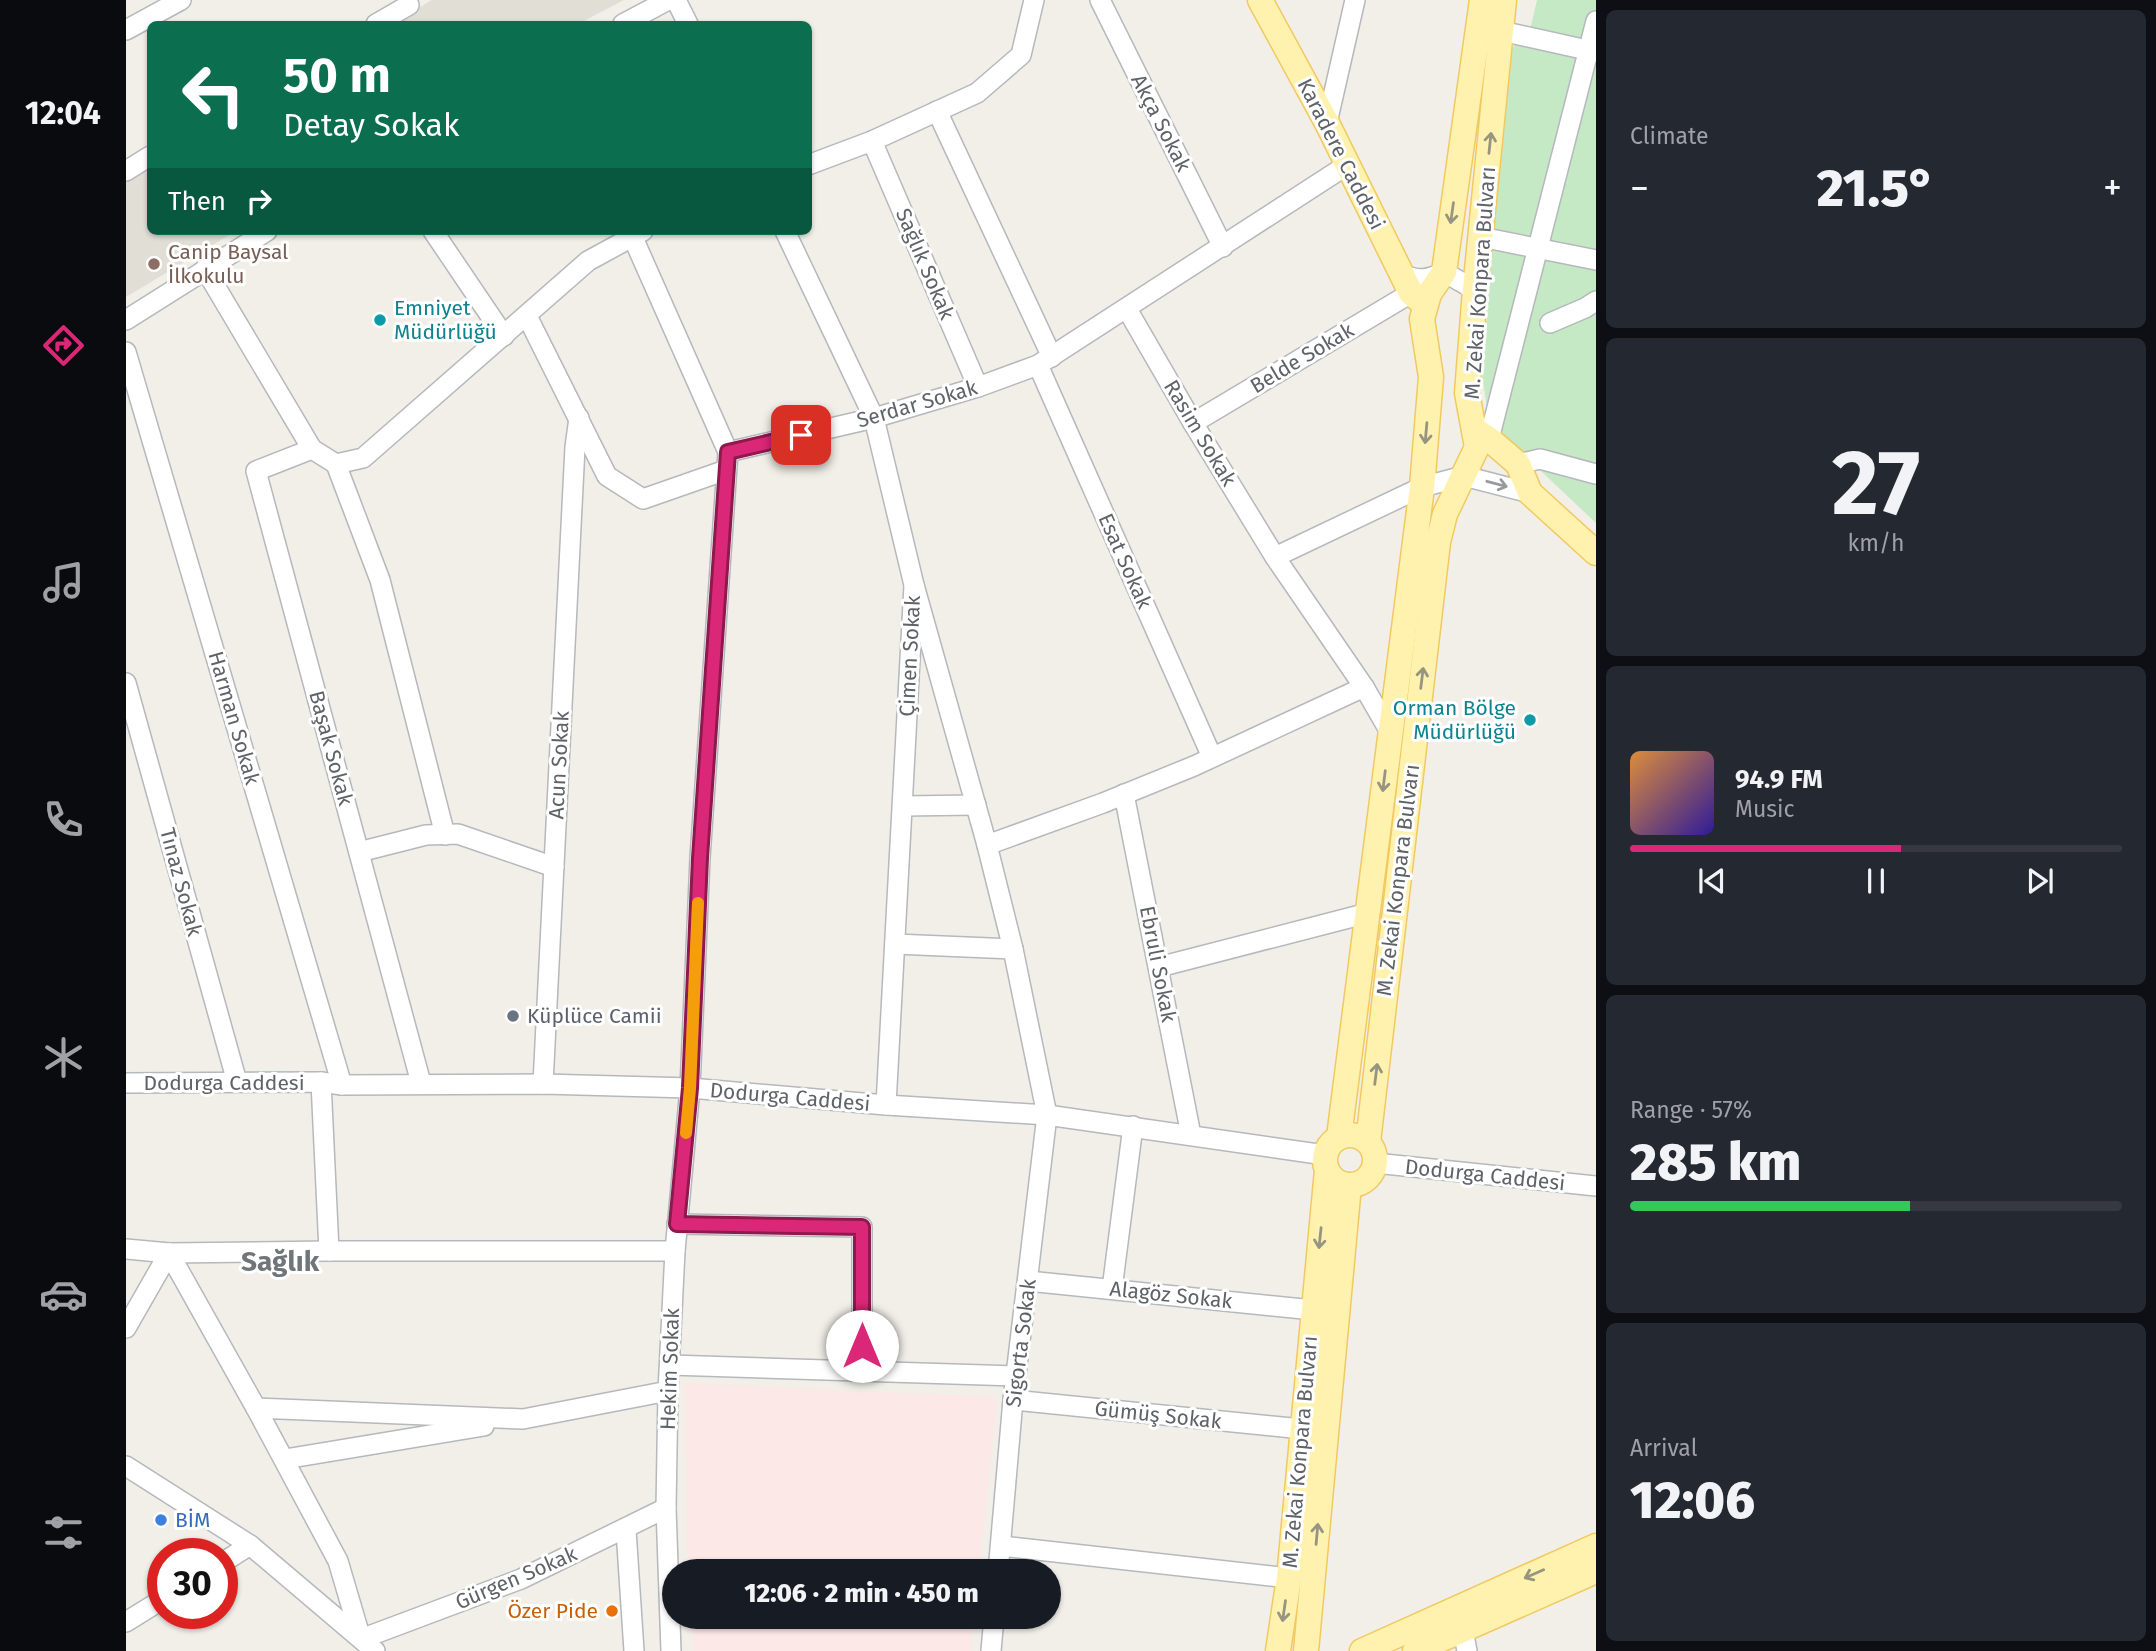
<!DOCTYPE html>
<meta charset="utf-8">
<style>
:root{--surface:#171b24;--page:#242831;--text:#f1f3f6;--muted:#9ea1a6;--line:#363941;--accent:#db2777}
body{margin:0;font-family:"Fira Sans",sans-serif;background:var(--page);color:var(--text);height:100vh;display:flex;flex-direction:column;font-size:26px;white-space:nowrap}
*{box-sizing:border-box;margin:0}
p{font-size:23px;color:var(--muted)}
.icon{flex:none;width:38px;height:38px;fill:none;stroke:currentColor;stroke-width:2;stroke-linecap:round;stroke-linejoin:round}
.map{position:relative;flex:1;overflow:hidden}
.details{display:flex;flex-direction:column;gap:10px;padding:10px;background:#0d0f14;width:560px}
.details>*{flex:none}
.guide{position:absolute;left:21px;top:21px;width:665px;height:214px;border-radius:10px;box-shadow:0 2px 5px #0004;background:#0b6e4f;color:#fff;overflow:hidden}
.speed{position:absolute;left:21px;top:1538px;display:flex;gap:14px;font-size:35px;font-weight:700;text-align:center}
.speed>*{display:grid;place-content:center;width:91px;height:91px;border-radius:50%;background:var(--surface);box-shadow:0 2px 5px #0004;line-height:1}
.speed .limit{border:10px solid #d22;background:#fff;color:#111}
.pin{position:absolute;display:grid;place-items:center;width:60px;height:60px;color:#fff;margin:-30px;border-radius:14px;box-shadow:0 4px 10px #0006}
.me{position:absolute;width:77px;margin:-38px;rotate:0deg;stroke-linejoin:round;filter:drop-shadow(0 0 5px #0008)}
.turn{display:flex;align-items:center;gap:24px;height:147px;padding:0 21px;font-size:32px}
.turn .icon{width:91px;height:91px;stroke-width:2.5}
.turn b{display:block;font-size:49px;line-height:60px}
.then{display:flex;align-items:center;height:66px;padding:0 21px;background:#0003;gap:14px;font-size:26px}
.big{font-size:52px;font-weight:800;line-height:1.1}
.details .card{flex:1;display:flex;flex-direction:column;justify-content:center;gap:10px;min-width:0;padding:0 24px;border-radius:10px;background:var(--page)}
.details .dial{align-items:center;gap:0}
.dial b{font-size:91px;line-height:1}
.song{display:flex;align-items:center;gap:21px}
.cover{width:84px;height:84px;border-radius:10px;background:linear-gradient(135deg,hsl(30 70% 55%),hsl(250 70% 35%))}
.played{height:7px;border-radius:4px;background:linear-gradient(90deg,var(--accent) 55%,var(--line) 55%)}
.keys{display:flex;justify-content:space-around;direction:ltr}
.heat{display:flex;justify-content:space-between;align-items:center;font-size:38px;direction:ltr}
.charge{height:10px;border-radius:5px;background:linear-gradient(90deg,#34c759 57%,var(--line) 0)}
.trip{position:absolute;left:536px;top:1559px;width:399px;height:70px;border-radius:35px;background:var(--surface);box-shadow:0 2px 5px #0004;font-weight:800;line-height:70px;text-align:center}
main{display:flex;flex:1;min-height:0}
.tab-bar{display:flex;flex-direction:column;width:126px;justify-content:space-around;align-items:center;background:#090b0e;color:var(--muted)}
.tab-bar .icon{width:49px;height:49px}
.tab-bar .current{color:var(--accent)}
.tab-bar b{font-size:32px;color:var(--text)}
.map>svg:first-child{display:block}
.education{fill:#e1ded6}
.medical{fill:#fce8e6}
.green{fill:#c5e8c5}
.lines{fill:none;stroke-linecap:round;stroke-linejoin:round}
.minor-casing{stroke:#b5b8bc;stroke-width:22}
.major-casing{stroke:#f2c960;stroke-width:27}
.minor{stroke:#fff;stroke-width:19}
.major{stroke:#fff2af;stroke-width:24}
.oneway{stroke:#979581}
.oneway2{stroke:#979a9d}
.route-casing{stroke:#8e194d;stroke-width:18}
.route{stroke:#db2777;stroke-width:12}
.slow{stroke:#f59e0b;stroke-width:12}
.education-dot{fill:#8d6e63;stroke:#fff;stroke-width:2.5}
.culture-dot{fill:#0f9aa8;stroke:#fff;stroke-width:2.5}
.worship-dot{fill:#6b7280;stroke:#fff;stroke-width:2.5}
.shop-dot{fill:#3f7fe0;stroke:#fff;stroke-width:2.5}
.food-dot{fill:#e8710a;stroke:#fff;stroke-width:2.5}
.labels{text-anchor:middle;dominant-baseline:central;stroke-width:6;stroke-linejoin:round;paint-order:stroke}
.street-label{font-size:21px;fill:#5f6368;stroke:#fff}
.education-label{font-size:21px;fill:#785e54;stroke:#fff;text-anchor:start}
.culture-label{font-size:21px;fill:#0d838f;stroke:#fff;text-anchor:start}
.worship-label{font-size:21px;fill:#5b616d;stroke:#fff;text-anchor:start}
.shop-label{font-size:21px;fill:#366cbe;stroke:#fff;text-anchor:start}
.food-label{font-size:21px;fill:#c56008;stroke:#fff;text-anchor:end}
.district-label{font-size:28px;font-weight:bold;fill:#70757a;stroke:#fff}
</style>
<main>
<nav class="tab-bar">
<b>12:04</b>
<svg class="icon current" aria-label="directions" viewBox="0 0 24 24"><path d="M12 3l9 9-9 9-9-9zM9 14v-3h6M13 9l2 2-2 2"/></svg>
<svg class="icon" aria-label="music" viewBox="0 0 24 24"><path d="M9 18V5l10-2v13"/><circle cx="6" cy="18" r="3"/><circle cx="16" cy="16" r="3"/></svg>
<svg class="icon" aria-label="phone" viewBox="0 0 24 24"><path d="M5 4h4l2 5-3 2q2 4 5 5l2-3 5 2v4C11 20 4 13 5 4z"/></svg>
<svg class="icon" aria-label="climate" viewBox="0 0 24 24"><path d="M12 3v18M4 7l16 10M4 17L20 7"/></svg>
<svg class="icon" aria-label="car" viewBox="0 0 24 24"><path d="M5 17H2v-5l4-1 3-4h7l3 4 3 1v5h-3M9 17h6M6 11h13"/><circle cx="7" cy="17" r="2"/><circle cx="17" cy="17" r="2"/></svg>
<svg class="icon" aria-label="filters" viewBox="0 0 24 24"><path d="M4 7h16M4 17h16"/><circle cx="9" cy="7" r="2"/><circle cx="15" cy="17" r="2"/></svg>
</nav>
<div class="map">
<svg width="1470" height="1651" viewBox="0 0 1470 1651">
<rect width="100%" height="100%" fill="#f1efe8"/>
<g class="education">
<path d="M 306,0 L 498,0 L 452,24 L 266,24 Z"/>
<path d="M 24,168 L 24,231 L 110,231 L 0,297 L 0,182 Z"/>
</g>
<g class="medical">
<path d="M 559,1383 L 871,1397 L 853,1571 L 561,1571 Z"/>
<path d="M 565,1617 L 848,1617 L 845,1651 L 568,1651 Z"/>
</g>
<path class="green" d="M 1411,0 L 1470,0 L 1470,523 L 1363,422 L 1356,374 L 1383,52 L 1405,26 Z"/>
<g class="lines">
<defs>
<g id="minor">
<path d="M 550,0 L 562,24"/>
<path d="M 974,0 L 1097,247"/>
<path d="M 250,24 L 283,5"/>
<path d="M 497,24 L 542,0"/>
<path d="M 0,30 L 55,0"/>
<path d="M 1375,31 L 1470,52"/>
<path d="M 811,111 L 926,357"/>
<path d="M 1201,123 L 1229,0"/>
<path d="M 746,141 L 852,387"/>
<path d="M 682,165 L 746,141 L 851,93 L 895,55 L 908,0"/>
<path d="M 0,171 L 24,156"/>
<path d="M 307,231 L 378,336"/>
<path d="M 504,231 L 602,452"/>
<path d="M 659,231 L 748,418 L 788,585 L 760,1105"/>
<path d="M 1355,237 L 1470,260"/>
<path d="M 79,269 L 186,449 L 210,464 L 237,458 L 462,261 L 517,231"/>
<path d="M 1277,274 C 1293,282 1303,279 1318,272 L 1349,290"/>
<path d="M 1001,309 L 1067,423 L 1149,557"/>
<path d="M 401,316 L 481,476 L 517,499 L 600,470"/>
<path d="M 0,320 L 141,231"/>
<path d="M 1424,323 L 1459,308 L 1470,301"/>
<path d="M 0,352 L 216,1085"/>
<path d="M 912,365 L 1086,757"/>
<path d="M 1067,423 L 1285,293"/>
<path d="M 1363,439 L 1470,21"/>
<path d="M 186,449 L 130,471 L 295,1083"/>
<path d="M 210,464 L 254,580 L 319,835"/>
<path d="M 1392,464 L 1414,459 L 1470,474"/>
<path d="M 788,585 L 861,845 L 887,949 L 921,1115 L 887,1400 L 872,1572"/>
<path d="M 0,683 L 111,1082"/>
<path d="M 1264,732 L 1238,687 L 1149,557 L 1296,487 L 1338,476 L 1404,493"/>
<path d="M 998,794 L 1065,1135"/>
<path d="M 777,806 L 850,805"/>
<path d="M 861,845 L 977,803 L 1068,766 L 1238,687"/>
<path d="M 233,852 L 300,835 L 332,834 L 428,867"/>
<path d="M 769,944 L 887,949"/>
<path d="M 1033,967 L 1242,913"/>
<path d="M 195,1082 L 203,1251"/>
<path d="M 0,1083 L 195,1082 L 216,1085 L 417,1084 L 564,1088 L 760,1105 L 921,1115 L 1199,1155"/>
<path d="M 417,1084 L 449,447 L 453,418"/>
<path d="M 1249,1163 L 1470,1186"/>
<path d="M 551,1224 L 736,1227 L 736,1370"/>
<path d="M 0,1249 L 43,1253 L 203,1251 L 549,1251"/>
<path d="M 43,1253 L 130,1408"/>
<path d="M 902,1281 L 1187,1310"/>
<path d="M 986,1289 L 1007,1126"/>
<path d="M 0,1328 L 43,1253"/>
<path d="M 544,1365 L 890,1376"/>
<path d="M 887,1400 L 1176,1429"/>
<path d="M 159,1459 L 358,1426"/>
<path d="M 0,1466 L 124,1545 L 249,1651"/>
<path d="M 540,1508 L 395,1579 L 235,1639 L 212,1561 L 130,1408 L 397,1419 L 542,1391"/>
<path d="M 500,1530 L 508,1651"/>
<path d="M 875,1546 L 1163,1578"/>
<path d="M 96,1563 L 124,1545"/>
<path d="M 0,1622 L 37,1599"/>
<path d="M 1337,1630 L 1341,1651"/>
<path d="M 545,1651 L 540,1508 L 542,1391 L 549,1251 L 564,1088 L 574,858 L 602,452 L 748,418 L 852,387 L 912,365 L 1221,165"/>
<path d="M 865,1651 L 868,1617"/>
</g>
<g id="major">
<path d="M 1134,0 L 1201,123 L 1285,293 L 1299,305"/>
<path d="M 1349,430 L 1363,439 L 1392,464 L 1404,493 L 1470,553"/>
<circle cx="1224" cy="1160" r="25"/>
<path d="M 1213,1137 L 1296,487 L 1305,377 L 1296,319 L 1303,294 L 1318,272 L 1356,0"/>
<path d="M 1242,1142 L 1312,542 L 1319,514 L 1351,447 L 1341,393 L 1349,290 L 1378,0"/>
<path d="M 1152,1651 L 1163,1578 L 1201,1170"/>
<path d="M 1180,1651 L 1223,1185"/>
<path d="M 1236,1651 L 1470,1546"/>
<path d="M 1289,1651 L 1470,1571"/>
</g>
</defs>
<use href="#minor" class="minor-casing"/>
<use href="#major" class="major-casing"/>
<use href="#minor" class="minor"/>
<use href="#major" class="major"/>
</g>
<defs><path id="oneway-shaft" d="M-6 0H5M1.5-3L5.5 0L1.5 3" fill="none" stroke-width="1.6" stroke-linecap="round" stroke-linejoin="round" transform="scale(1.75)"/></defs>
<g class="oneway">
<use href="#oneway-shaft" transform="translate(1364 143) rotate(-84)"/>
<use href="#oneway-shaft" transform="translate(1326 213) rotate(98)"/>
<use href="#oneway-shaft" transform="translate(1300 433) rotate(95)"/>
<use href="#oneway-shaft" transform="translate(1296 678) rotate(-83)"/>
<use href="#oneway-shaft" transform="translate(1258 781) rotate(97)"/>
<use href="#oneway-shaft" transform="translate(1250 1074) rotate(-83)"/>
<use href="#oneway-shaft" transform="translate(1194 1238) rotate(96)"/>
<use href="#oneway-shaft" transform="translate(1191 1534) rotate(-85)"/>
<use href="#oneway-shaft" transform="translate(1408 1574) rotate(156)"/>
<use href="#oneway-shaft" transform="translate(1158 1611) rotate(98)"/>
</g>
<use class="oneway2" href="#oneway-shaft" transform="translate(1371 484) rotate(15)"/>
<g class="lines">
<defs>
<path id="route" d="M 675,435 L 602,452 L 574,858 L 564,1088 L 551,1224 L 736,1227 L 736,1346"/>
</defs>
<use href="#route" class="route-casing"/>
<use href="#route" class="route"/>
<path class="slow" d="M 560,1133 L 564,1088 L 572,903"/>
</g>
<circle class="education-dot" cx="28" cy="264" r="7"/>
<g class="culture-dot">
<circle cx="254" cy="320" r="7"/>
<circle cx="1404" cy="720" r="7"/>
</g>
<circle class="worship-dot" cx="387" cy="1016" r="7"/>
<circle class="shop-dot" cx="35" cy="1520" r="7"/>
<circle class="food-dot" cx="486" cy="1611" r="7"/>
<g class="labels">
<g class="street-label">
<text transform="translate(1035 123) rotate(63)">Akça Sokak</text>
<text transform="translate(1215 154) rotate(63)">Karadere Caddesi</text>
<text transform="translate(799 264) rotate(67)">Sağlık Sokak</text>
<text transform="translate(1354 283) rotate(-86)">M. Zekai Konpara Bulvarı</text>
<text transform="translate(1176 358) rotate(-31)">Belde Sokak</text>
<text transform="translate(791 404) rotate(-16)">Serdar Sokak</text>
<text transform="translate(1074 433) rotate(59)">Rasim Sokak</text>
<text transform="translate(999 561) rotate(66)">Esat Sokak</text>
<text transform="translate(784 656) rotate(-87)">Çimen Sokak</text>
<text transform="translate(108 718) rotate(74)">Harman Sokak</text>
<text transform="translate(205 748) rotate(75)">Başak Sokak</text>
<text transform="translate(433 765) rotate(-87)">Acun Sokak</text>
<text transform="translate(1272 880) rotate(-83)">M. Zekai Konpara Bulvarı</text>
<text transform="translate(55 882) rotate(75)">Tınaz Sokak</text>
<text transform="translate(1032 964) rotate(79)">Ebruli Sokak</text>
<text x="98" y="1083">Dodurga Caddesi</text>
<text transform="translate(664 1097) rotate(5)">Dodurga Caddesi</text>
<text transform="translate(1359 1175) rotate(6)">Dodurga Caddesi</text>
<text transform="translate(1045 1295) rotate(6)">Alagöz Sokak</text>
<text transform="translate(895 1343) rotate(-83)">Sigorta Sokak</text>
<text transform="translate(544 1369) rotate(-88)">Hekim Sokak</text>
<text transform="translate(1032 1415) rotate(6)">Gümüş Sokak</text>
<text transform="translate(1174 1452) rotate(-85)">M. Zekai Konpara Bulvarı</text>
<text transform="translate(390 1578) rotate(-23)">Gürgen Sokak</text>
</g>
<g class="education-label">
<text x="42" y="252">Canip Baysal<tspan x="42" dy="24">İlkokulu</tspan></text>
</g>
<g class="culture-label">
<text x="268" y="308">Emniyet<tspan x="268" dy="24">Müdürlüğü</tspan></text>
<text x="1390" y="708" text-anchor="end">Orman Bölge<tspan x="1390" dy="24">Müdürlüğü</tspan></text>
</g>
<g class="worship-label">
<text x="401" y="1016">Küplüce Camii</text>
</g>
<g class="shop-label">
<text x="49" y="1520">BİM</text>
</g>
<g class="food-label">
<text x="472" y="1611">Özer Pide</text>
</g>
<g class="district-label">
<text x="154" y="1261">Sağlık</text>
</g>
</g>
</svg>
<div class="speed"><div class="limit">30</div></div>
<div class="pin" style="left:675px;top:435px;background:#d93025"><svg class="icon" aria-label="arrive" viewBox="0 0 24 24"><path d="M6 21V4h12l-3 4 3 4H6"/></svg></div>
<svg class="me" style="left:736px;top:1346px" viewBox="-20 -20 40 40"><circle r="19" fill="#fff"/><path d="M0-13L10 11 0 6-10 11z" fill="#db2777"/></svg>
<div class="trip">12:06 · 2 min · 450 m</div>
<div class="guide">
<div class="turn"><svg class="icon" aria-label="left" viewBox="0 0 24 24"><path d="M17 20v-9H6M10 6l-5 5 5 5"/></svg><div><b>50 m</b>Detay Sokak</div></div>
<div class="then">Then<svg class="icon" aria-label="right" viewBox="0 0 24 24"><path d="M7 20v-9h11M14 6l5 5-5 5"/></svg></div>
</div>
</div>
<section class="details">
<div class="card"><p>Climate</p>
<div class="heat"><a>−</a><b class="big">21.5°</b><a>+</a></div>
</div>
<div class="card dial"><b>27</b><p>km/h</p></div>
<div class="card">
<div class="song"><i class="cover"></i><div><b>94.9 FM</b><p>Music</p></div></div>
<div class="played"></div>
<div class="keys"><svg class="icon" aria-label="previous" viewBox="0 0 24 24"><path d="M18 5L8 12l10 7zM5 5v14"/></svg><svg class="icon" aria-label="pause" viewBox="0 0 24 24"><path d="M8 5v14M16 5v14"/></svg><svg class="icon" aria-label="next" viewBox="0 0 24 24"><path d="M6 5l10 7-10 7zM19 5v14"/></svg></div>
</div>
<div class="card"><p>Range · 57%</p><b class="big">285 km</b><div class="charge"></div></div>
<div class="card"><p>Arrival</p><b class="big">12:06</b></div>
</section>
</main>
